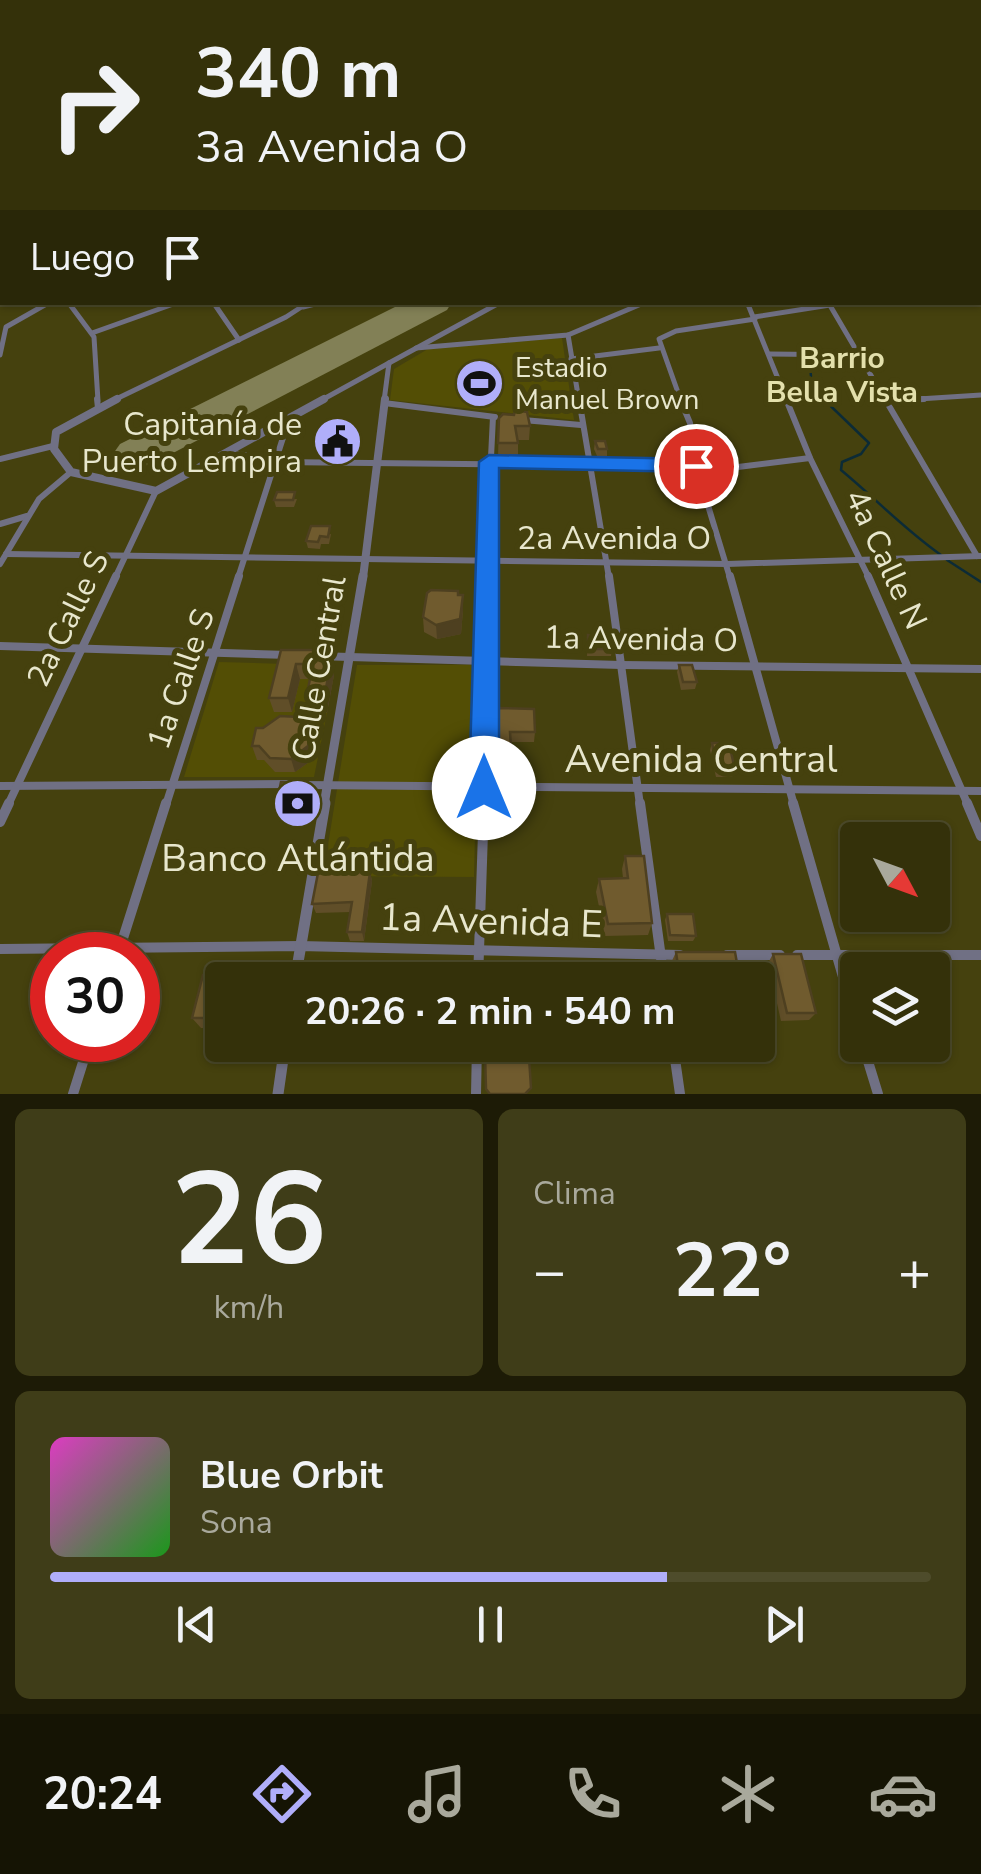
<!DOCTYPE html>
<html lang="es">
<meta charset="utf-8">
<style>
:root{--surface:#34310a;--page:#3f3d18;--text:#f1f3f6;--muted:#a9a99c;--line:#4e4c2b;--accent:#b0aefa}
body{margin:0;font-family:"Nunito Sans",sans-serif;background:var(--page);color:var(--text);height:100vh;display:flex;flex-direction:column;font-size:38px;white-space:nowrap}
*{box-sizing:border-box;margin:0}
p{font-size:32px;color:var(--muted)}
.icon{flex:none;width:55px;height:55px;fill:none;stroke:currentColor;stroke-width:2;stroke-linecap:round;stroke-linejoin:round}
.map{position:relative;height:1094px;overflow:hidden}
.side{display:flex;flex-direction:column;gap:15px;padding:15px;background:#1d1b06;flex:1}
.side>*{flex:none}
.hud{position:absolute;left:0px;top:0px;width:982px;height:305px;box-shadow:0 2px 8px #0004,0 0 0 2px var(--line);background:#34310a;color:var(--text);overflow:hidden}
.needle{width:65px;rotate:131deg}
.tools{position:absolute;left:840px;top:822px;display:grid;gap:20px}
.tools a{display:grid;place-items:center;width:110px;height:110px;border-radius:10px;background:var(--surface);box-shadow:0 2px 8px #0004,0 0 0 2px var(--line);font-size:50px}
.speed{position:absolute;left:30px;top:932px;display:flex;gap:20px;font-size:50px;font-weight:700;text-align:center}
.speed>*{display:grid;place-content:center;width:130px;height:130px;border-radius:50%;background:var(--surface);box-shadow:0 2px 8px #0004,0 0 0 2px var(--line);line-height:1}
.speed .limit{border:15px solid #d22;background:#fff;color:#111}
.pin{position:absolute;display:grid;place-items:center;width:85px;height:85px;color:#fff;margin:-42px;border:5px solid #fff;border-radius:50%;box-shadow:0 2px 10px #0007}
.me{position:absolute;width:110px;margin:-55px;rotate:0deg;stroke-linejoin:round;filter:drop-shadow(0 0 8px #0008)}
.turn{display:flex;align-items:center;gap:35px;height:210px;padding:0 30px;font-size:45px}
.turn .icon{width:130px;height:130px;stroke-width:2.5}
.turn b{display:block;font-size:70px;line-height:85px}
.then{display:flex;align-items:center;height:95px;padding:0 30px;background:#0003;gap:20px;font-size:38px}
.big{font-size:75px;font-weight:700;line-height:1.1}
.side .tile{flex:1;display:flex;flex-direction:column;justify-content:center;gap:15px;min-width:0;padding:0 35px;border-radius:15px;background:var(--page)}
.side .dial{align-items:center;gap:0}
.dial b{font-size:130px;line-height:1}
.song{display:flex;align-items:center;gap:30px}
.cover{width:120px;height:120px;border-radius:15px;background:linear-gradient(135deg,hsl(310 70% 55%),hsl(120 70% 35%))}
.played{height:10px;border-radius:5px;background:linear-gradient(90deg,var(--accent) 70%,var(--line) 70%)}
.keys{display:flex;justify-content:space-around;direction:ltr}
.heat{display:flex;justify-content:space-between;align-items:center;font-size:55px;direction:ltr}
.side .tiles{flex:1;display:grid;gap:15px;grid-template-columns:1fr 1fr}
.tile:last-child{grid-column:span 2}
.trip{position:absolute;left:205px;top:962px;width:570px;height:100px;border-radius:10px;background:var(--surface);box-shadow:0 2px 8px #0004,0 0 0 2px var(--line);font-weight:700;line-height:100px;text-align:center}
.menu{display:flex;height:160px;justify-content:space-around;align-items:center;background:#151404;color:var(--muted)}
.menu .icon{width:70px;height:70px}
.menu .selected{color:var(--accent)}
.menu b{font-size:45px;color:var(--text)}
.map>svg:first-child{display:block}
.green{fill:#534e05}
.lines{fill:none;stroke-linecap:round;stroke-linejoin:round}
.stream{stroke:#0c2b36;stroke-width:2.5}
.runway{fill:#828056;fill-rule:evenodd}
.minor-far3{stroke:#707084;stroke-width:5}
.minor-far2{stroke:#707084;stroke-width:6}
.minor-far1{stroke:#707084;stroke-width:8}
.minor{stroke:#707084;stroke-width:10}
.tertiary-far3{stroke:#707084;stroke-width:5}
.tertiary-far2{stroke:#707084;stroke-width:8}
.tertiary-far1{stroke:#707084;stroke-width:9}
.tertiary{stroke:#707084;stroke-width:11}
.wall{fill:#604e28}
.shaded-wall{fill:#4e4020}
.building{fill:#705b2e;stroke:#4e4020;stroke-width:2.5}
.route{fill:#1a73e8;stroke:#114b97;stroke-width:2.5}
.labels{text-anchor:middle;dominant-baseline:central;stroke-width:10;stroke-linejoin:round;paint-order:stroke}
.far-poi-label{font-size:28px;fill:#e8e7cd;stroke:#45410e;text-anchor:start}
.far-neighbourhood-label{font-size:30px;font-weight:bold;fill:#e3e0ac;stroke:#45410e}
.poi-label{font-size:32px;fill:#e8e7cd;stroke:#45410e;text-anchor:end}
.street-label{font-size:32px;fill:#e8e7cd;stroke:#45410e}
.near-street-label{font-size:38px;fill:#e8e7cd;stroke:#45410e}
.near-poi-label{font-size:38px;fill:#e8e7cd;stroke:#45410e}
</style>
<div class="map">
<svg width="981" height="1094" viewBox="0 0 981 1094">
<rect width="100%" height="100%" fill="#45410e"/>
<g class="green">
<path d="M 562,338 L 574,420 L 390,400 L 394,369 L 428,349 Z"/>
<path d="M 219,662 L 286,664 L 300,679 L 317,679 L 310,713 L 327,713 L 314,777 L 184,777 Z"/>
<path d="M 357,665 L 479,665 L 474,877 L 323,876 Z"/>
</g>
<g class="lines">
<g class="stream">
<path d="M 805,361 L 810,365 L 812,388 L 869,443 L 861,454 L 842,462 L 841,470 C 876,499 904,529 941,555"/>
<path d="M 947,560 L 981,582"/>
</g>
<path class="runway" d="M 405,302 L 452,302 L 447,310 L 152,464 L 136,468 L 120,464 L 113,454 L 120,444 Z"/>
<g class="minor-far3">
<path d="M 68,302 L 94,337 L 98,401"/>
<path d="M 213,302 L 239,340"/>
<path d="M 747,302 L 787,401"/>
<path d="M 828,302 L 886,401"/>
<path d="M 303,307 L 323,302"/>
<path d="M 754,317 L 830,305"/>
<path d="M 92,333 L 179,302"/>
<path d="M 568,335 L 579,401"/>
<path d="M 416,348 L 568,335 L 646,302"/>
<path d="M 770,354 L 859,355"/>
<path d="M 0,355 L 6,327 L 50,302"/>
<path d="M 571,359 L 659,348"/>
<path d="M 389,363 L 501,302"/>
<path d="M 681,401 L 659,339 L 676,331 L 755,319"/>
<path d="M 887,401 L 981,395"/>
</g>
<g class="minor-far2">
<path d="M 97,399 L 98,408"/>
<path d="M 579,399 L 609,578"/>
<path d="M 680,399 L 690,423 L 696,466 L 730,578"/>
<path d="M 786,399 L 810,458 L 869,578"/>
<path d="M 885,399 L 977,556"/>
<path d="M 887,401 L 924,399"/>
<path d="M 384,403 L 495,417"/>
<path d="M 523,420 L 581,425"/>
<path d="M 229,452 L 277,462 L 738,467 L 810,458"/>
<path d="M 0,459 L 53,446"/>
<path d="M 0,524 L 27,516"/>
<path d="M 6,554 L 727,564 L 981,556"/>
<path d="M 0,564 L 39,499 L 71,472"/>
<path d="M 115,578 L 156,491"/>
<path d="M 238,578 L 289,419"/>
<path d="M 485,578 L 493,417"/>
</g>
<g class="minor-far1">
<path d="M 609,576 L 640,805"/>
<path d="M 730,576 L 794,805"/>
<path d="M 868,576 L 968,805"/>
<path d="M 0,646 L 289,655"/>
<path d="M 316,656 L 621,665 L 981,669"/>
<path d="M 301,785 L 981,791"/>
<path d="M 0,786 L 289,784"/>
<path d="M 8,805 L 116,576"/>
<path d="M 166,805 L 239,576"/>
<path d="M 483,805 L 485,576"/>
</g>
<g class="minor">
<path d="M 640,803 L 664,980"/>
<path d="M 793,803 L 858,1029"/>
<path d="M 967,803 L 981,836"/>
<path d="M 0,822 L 9,803"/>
<path d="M 0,949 L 300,946 L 680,955"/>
<path d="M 118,954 L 166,803"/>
<path d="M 727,955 L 780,955"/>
<path d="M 797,955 L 981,955"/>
<path d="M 478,980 L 484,803"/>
<path d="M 673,1045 L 680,1094"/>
<path d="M 863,1045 L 878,1094"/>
<path d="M 73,1094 L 90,1040"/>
<path d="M 476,1094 L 477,1045"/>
</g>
<g class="tertiary-far3">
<path d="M 112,401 L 286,317 L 309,302"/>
<path d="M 320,401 L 389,363"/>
<path d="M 384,401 L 389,363"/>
</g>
<g class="tertiary-far2">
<path d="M 117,399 L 56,432 L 54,449 L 71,472 L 156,491 L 324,399"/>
<path d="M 363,578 L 385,399"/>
</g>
<path class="tertiary-far1" d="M 324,805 L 363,576"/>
<g class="tertiary">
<path d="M 295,980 L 325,803"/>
<path d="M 278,1094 L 285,1045"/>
</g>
</g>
<g class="wall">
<path d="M 499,418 L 530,426 L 529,440 L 518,440 L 518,458 L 498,458 Z"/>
<path d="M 595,441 L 607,449 L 607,456 L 597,456 L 594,449 Z"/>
<path d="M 297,499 L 294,507 L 276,507 L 274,500 Z"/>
<path d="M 331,534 L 329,544 L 321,544 L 320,549 L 308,548 L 306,541 Z"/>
<path d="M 459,595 L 463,595 L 463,610 L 461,634 L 437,639 L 424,632 L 423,617 Z"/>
<path d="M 588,635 L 612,649 L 611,656 L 587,656 Z"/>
<path d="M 281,650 L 322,660 L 331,661 L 334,675 L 327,713 L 310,713 L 306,699 L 310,679 L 300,679 L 292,712 L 274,712 L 269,698 Z"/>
<path d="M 679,665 L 697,682 L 695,689 L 681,690 L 677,672 Z"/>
<path d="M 498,708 L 535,732 L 534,742 L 511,742 L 512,772 L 493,773 L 492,742 L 498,742 Z"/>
<path d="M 311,728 L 315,743 L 312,760 L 295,772 L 275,772 L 264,760 L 257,760 L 252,746 Z"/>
<path d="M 712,743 L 735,770 L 732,777 L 716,777 L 710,750 Z"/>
<path d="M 311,786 L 314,797 L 311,811 L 281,811 L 277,801 Z"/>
<path d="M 625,856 L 652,923 L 648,935 L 605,936 L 596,892 L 599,879 L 623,878 L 622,869 Z"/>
<path d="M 370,872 L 372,881 L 364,941 L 350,941 L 347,932 L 351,912 L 316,913 L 312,904 Z"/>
<path d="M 667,914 L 696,936 L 693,941 L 668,941 L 665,920 Z"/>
<path d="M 676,952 L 740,980 L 673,980 L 671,963 Z"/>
<path d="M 773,954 L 816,1013 L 809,1020 L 781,1021 L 768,963 Z"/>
<path d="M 222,980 L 222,1028 L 201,1028 L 192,1018 Z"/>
</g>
<g class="shaded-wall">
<path d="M 346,436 L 347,444 L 330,449 L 329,442 Z"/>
<path d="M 463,595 L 463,610 L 461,634 L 437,639 L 436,625 Z"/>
<path d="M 331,661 L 334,675 L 327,713 L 324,699 Z"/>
<path d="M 296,664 L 300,679 L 292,712 L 288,698 Z"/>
<path d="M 311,728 L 315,743 L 312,760 L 295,772 L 291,759 Z"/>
<path d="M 311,786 L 314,797 L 311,811 L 308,800 Z"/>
<path d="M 370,872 L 372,881 L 364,941 L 362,932 Z"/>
<path d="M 141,962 L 148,971 L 138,1004 L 138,972 Z"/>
</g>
<g class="building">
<path d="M 515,410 L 527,412 L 530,426 L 515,426 L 518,443 L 498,443 L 499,418 L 503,414 L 514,415 Z"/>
<path d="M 344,430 L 346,436 L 329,442 L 326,433 Z"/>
<path d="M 595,441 L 605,441 L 607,449 L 598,449 Z"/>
<path d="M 277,492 L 295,492 L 293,500 L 274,500 Z"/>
<path d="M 311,526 L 330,526 L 328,537 L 320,536 L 318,542 L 306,541 Z"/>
<path d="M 431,590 L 458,591 L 458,595 L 463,595 L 460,619 L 436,625 L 423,617 L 427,593 Z"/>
<path d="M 588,635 L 612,638 L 612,649 L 588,649 Z"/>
<path d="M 281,650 L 319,650 L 317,660 L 331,661 L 324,699 L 306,699 L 313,664 L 296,664 L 288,698 L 269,698 Z"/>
<path d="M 679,665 L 692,665 L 697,682 L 683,682 Z"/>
<path d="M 498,708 L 534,709 L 535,732 L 510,732 L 512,763 L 493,763 L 492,742 L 498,742 Z"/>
<path d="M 280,716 L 299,717 L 311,728 L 308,746 L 291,759 L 270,758 L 259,746 L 252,746 L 256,728 L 263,728 Z"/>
<path d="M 712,743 L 729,743 L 735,770 L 718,770 Z"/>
<path d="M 281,782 L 307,782 L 311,786 L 308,800 L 277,801 Z"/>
<path d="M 625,856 L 644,856 L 652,923 L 608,924 L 599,879 L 628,878 Z"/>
<path d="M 370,872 L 362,932 L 347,932 L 352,902 L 312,904 L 318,873 Z"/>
<path d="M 667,914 L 693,914 L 696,936 L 670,935 Z"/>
<path d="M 676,952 L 735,952 L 740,980 L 680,980 Z"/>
<path d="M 773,954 L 801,954 L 816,1013 L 787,1013 Z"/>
<path d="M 203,975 L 271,975 L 270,980 L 222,980 L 222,1018 L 192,1018 Z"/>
<path d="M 492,1048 L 518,1049 L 529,1057 L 531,1088 L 525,1094 L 490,1094 L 486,1089 L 485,1053 Z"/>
</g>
<linearGradient id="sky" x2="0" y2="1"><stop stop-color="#262408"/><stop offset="0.5" stop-color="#565a41"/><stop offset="1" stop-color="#565a41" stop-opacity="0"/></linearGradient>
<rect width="981" height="306" fill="url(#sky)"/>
<path class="route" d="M 489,455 L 696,459 L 707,466 L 696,472 L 499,468 L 499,788 L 495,797 L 484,801 L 474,797 L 469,788 L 479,462 Z"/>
<defs>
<symbol id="stadium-disc" viewBox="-11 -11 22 22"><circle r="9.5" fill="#b0aefa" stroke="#45410e"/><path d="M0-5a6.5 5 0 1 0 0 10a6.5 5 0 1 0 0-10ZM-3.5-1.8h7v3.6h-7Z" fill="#111"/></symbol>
<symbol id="civic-disc" viewBox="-11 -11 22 22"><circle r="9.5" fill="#b0aefa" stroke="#45410e"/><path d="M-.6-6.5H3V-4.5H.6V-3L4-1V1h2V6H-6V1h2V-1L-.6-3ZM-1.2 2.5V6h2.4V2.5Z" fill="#111"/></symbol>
<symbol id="bank-disc" viewBox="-11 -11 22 22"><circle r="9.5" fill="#b0aefa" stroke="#45410e"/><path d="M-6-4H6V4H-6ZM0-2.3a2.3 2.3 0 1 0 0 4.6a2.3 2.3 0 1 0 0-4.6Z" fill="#111"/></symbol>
</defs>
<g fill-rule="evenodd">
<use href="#stadium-disc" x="452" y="356" width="55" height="55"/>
<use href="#civic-disc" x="310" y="414" width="55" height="55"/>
<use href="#bank-disc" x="270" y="776" width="55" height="55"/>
</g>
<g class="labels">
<g class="far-poi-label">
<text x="515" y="368">Estadio<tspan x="515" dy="32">Manuel Brown</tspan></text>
</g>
<g class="far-neighbourhood-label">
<text x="842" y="358">Barrio<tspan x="842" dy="34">Bella Vista</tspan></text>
</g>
<g class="poi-label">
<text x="302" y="424">Capitanía de<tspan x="302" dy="37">Puerto Lempira</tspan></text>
</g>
<g class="street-label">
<text x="614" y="538">2a Avenida O</text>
<text transform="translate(886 559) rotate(65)">4a Calle N</text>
<text transform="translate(68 619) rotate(-64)">2a Calle S</text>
<text transform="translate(641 639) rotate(1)">1a Avenida O</text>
<text transform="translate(319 668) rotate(-80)">Calle Central</text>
<text transform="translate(181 679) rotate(-71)">1a Calle S</text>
</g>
<g class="near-street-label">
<text x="701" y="759">Avenida Central</text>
<text transform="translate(491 921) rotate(2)">1a Avenida E</text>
</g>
<g class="near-poi-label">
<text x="298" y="858">Banco Atlántida</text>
</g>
</g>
</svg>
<div class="tools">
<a><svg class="needle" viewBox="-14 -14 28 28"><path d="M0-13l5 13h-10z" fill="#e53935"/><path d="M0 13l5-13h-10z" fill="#a9a99c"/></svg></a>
<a><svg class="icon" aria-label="layers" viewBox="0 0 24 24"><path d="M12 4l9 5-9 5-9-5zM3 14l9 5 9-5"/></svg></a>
</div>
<div class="speed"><div class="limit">30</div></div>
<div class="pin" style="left:696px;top:466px;background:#d93025"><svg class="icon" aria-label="arrive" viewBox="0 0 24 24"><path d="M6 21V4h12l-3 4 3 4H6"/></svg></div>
<svg class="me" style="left:484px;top:788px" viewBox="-20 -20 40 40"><circle r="19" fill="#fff"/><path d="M0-13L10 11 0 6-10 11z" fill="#1a73e8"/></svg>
<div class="trip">20:26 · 2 min · 540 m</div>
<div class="hud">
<div class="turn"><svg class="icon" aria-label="right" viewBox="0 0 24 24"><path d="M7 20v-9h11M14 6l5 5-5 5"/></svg><div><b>340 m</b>3a Avenida O</div></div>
<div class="then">Luego<svg class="icon" aria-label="arrive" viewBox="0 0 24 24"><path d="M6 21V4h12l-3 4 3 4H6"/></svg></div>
</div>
</div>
<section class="side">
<div class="tiles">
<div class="tile dial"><b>26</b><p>km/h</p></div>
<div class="tile"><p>Clima</p>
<div class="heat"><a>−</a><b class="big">22°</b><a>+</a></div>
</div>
<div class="tile">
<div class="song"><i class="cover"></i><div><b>Blue Orbit</b><p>Sona</p></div></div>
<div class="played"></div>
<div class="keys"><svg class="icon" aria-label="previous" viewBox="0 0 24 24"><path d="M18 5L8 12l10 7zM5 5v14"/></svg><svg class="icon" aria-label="pause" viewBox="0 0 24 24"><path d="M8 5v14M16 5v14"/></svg><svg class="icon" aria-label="next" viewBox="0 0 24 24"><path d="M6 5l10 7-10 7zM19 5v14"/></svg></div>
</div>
</div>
</section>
<nav class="menu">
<b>20:24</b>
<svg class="icon selected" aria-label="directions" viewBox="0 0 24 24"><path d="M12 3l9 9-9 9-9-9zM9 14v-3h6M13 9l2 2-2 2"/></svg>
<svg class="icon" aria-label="music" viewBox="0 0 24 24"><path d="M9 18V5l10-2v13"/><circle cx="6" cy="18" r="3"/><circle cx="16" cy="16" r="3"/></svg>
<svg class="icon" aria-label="phone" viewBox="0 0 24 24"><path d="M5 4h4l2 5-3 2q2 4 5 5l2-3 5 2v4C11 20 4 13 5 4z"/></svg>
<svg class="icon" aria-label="climate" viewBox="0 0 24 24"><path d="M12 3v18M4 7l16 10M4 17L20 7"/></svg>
<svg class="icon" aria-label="car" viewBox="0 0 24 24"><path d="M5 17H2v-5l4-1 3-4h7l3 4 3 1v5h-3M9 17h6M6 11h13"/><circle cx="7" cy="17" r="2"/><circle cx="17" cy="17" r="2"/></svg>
</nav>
